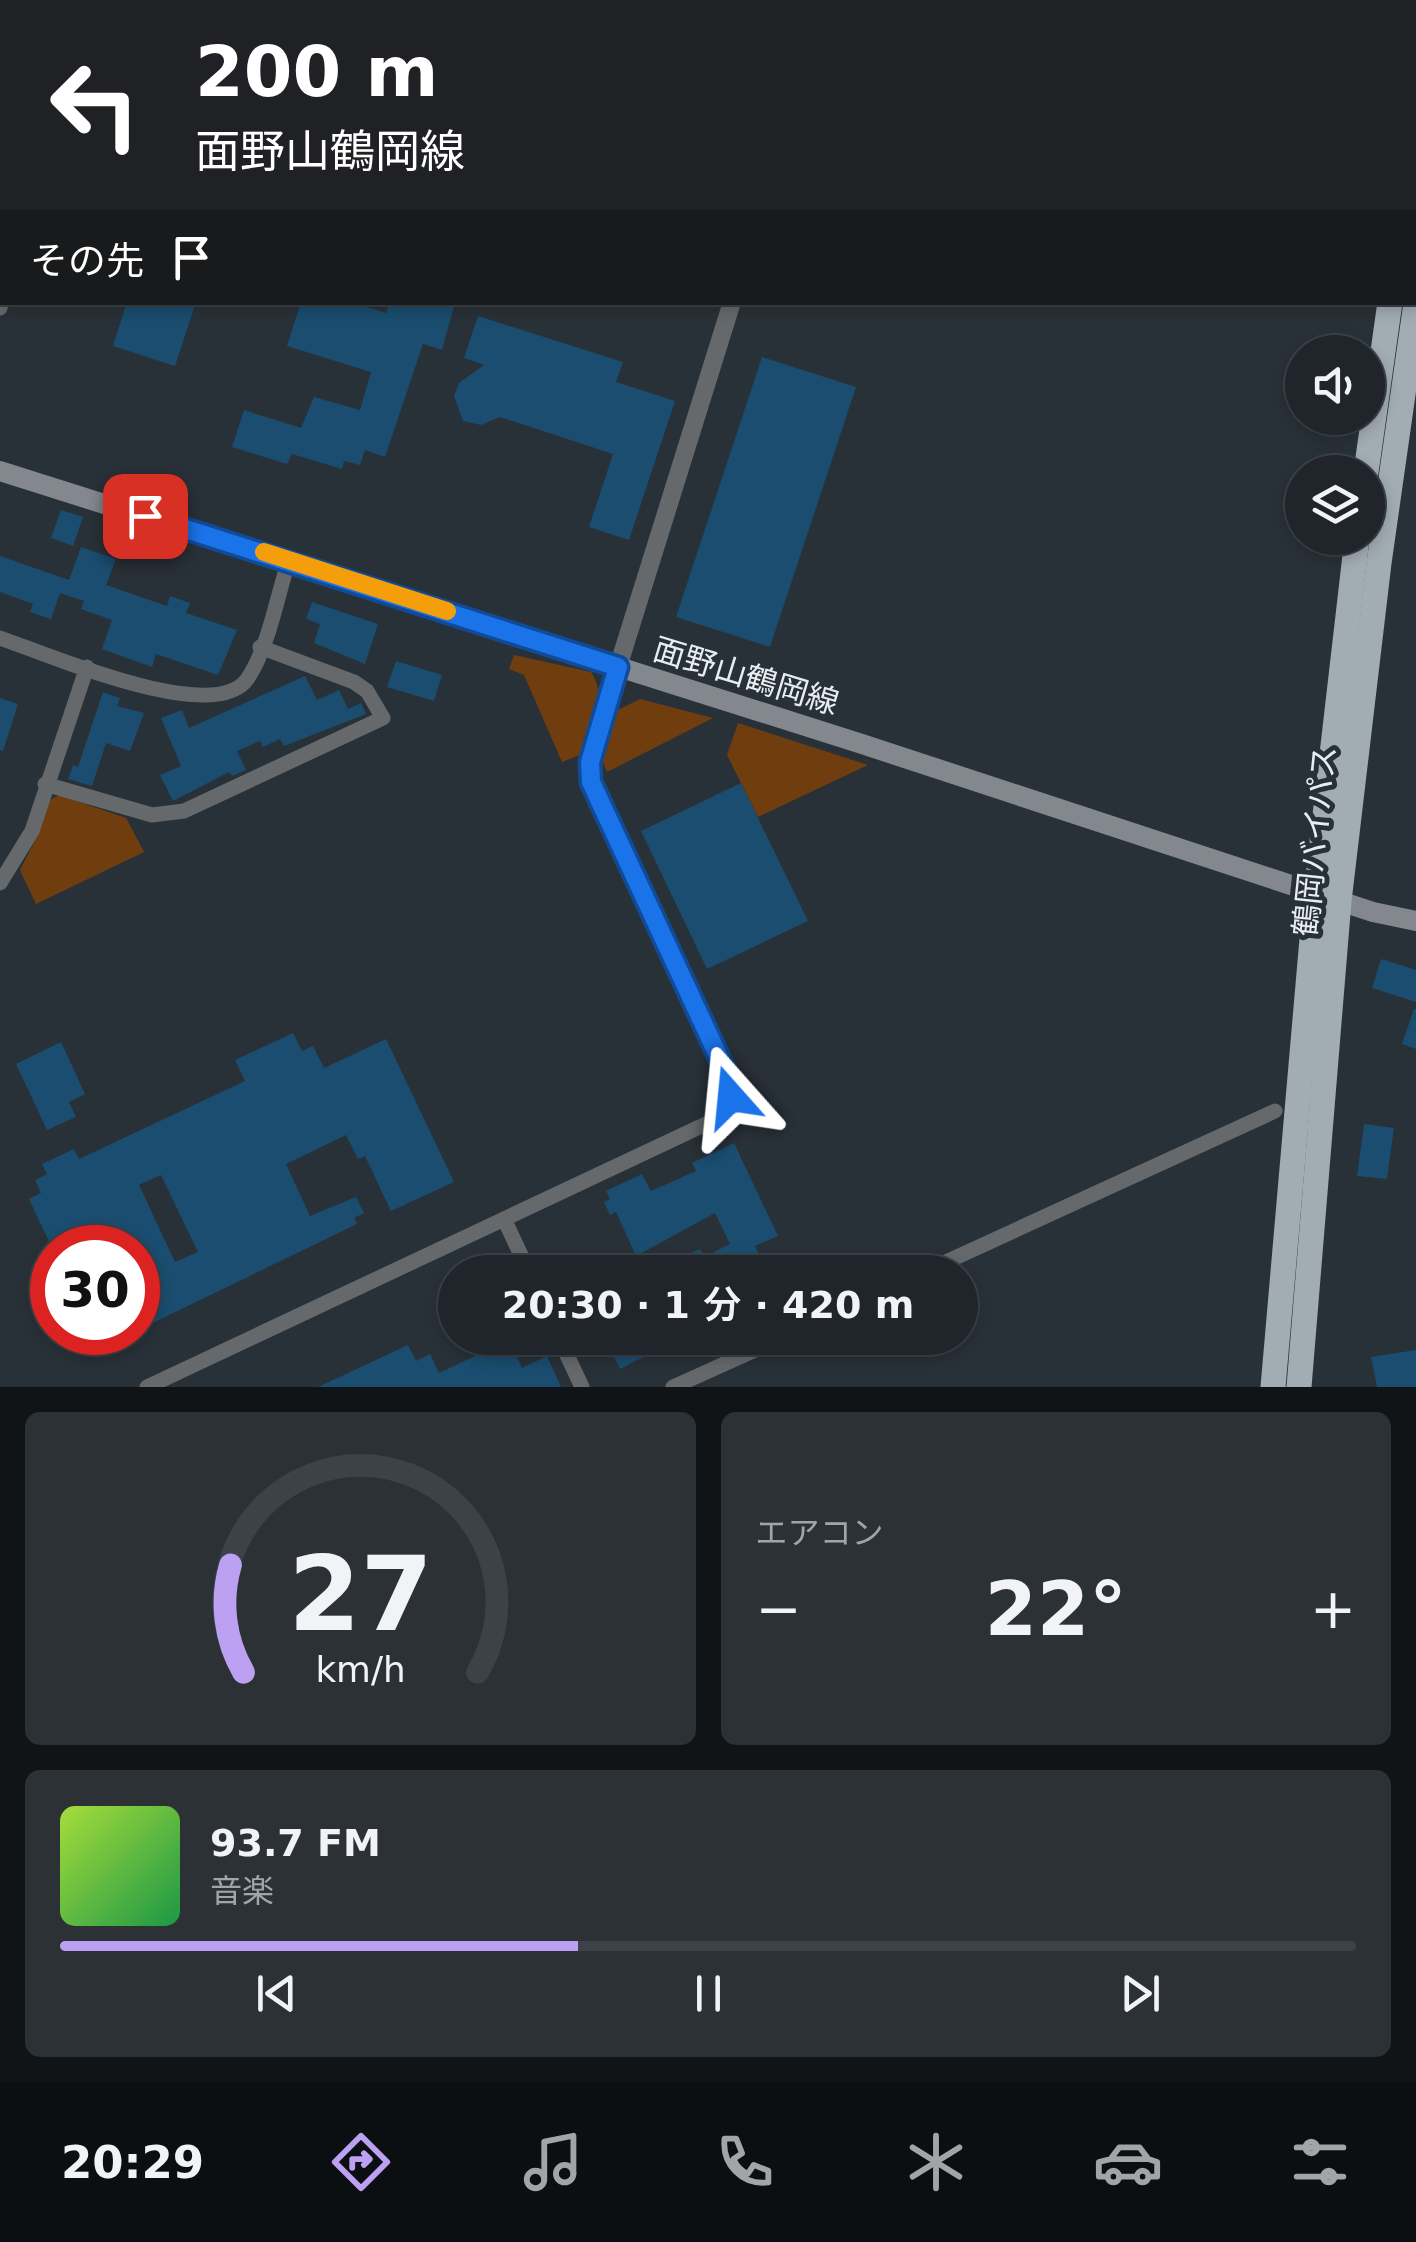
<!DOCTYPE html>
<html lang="ja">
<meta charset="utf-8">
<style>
:root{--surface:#1f252a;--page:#2c3136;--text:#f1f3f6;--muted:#a1a5a8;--line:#3c4247;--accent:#bca0f2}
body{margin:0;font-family:"DejaVu Sans","Noto Sans JP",sans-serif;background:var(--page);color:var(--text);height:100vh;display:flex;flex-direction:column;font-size:38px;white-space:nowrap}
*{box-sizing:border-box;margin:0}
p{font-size:32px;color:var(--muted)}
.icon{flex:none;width:55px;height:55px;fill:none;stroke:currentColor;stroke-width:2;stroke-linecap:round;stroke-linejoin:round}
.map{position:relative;height:1387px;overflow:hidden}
.panel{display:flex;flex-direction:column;gap:25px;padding:25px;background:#111417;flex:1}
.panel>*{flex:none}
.top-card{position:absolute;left:0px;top:0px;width:1418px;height:305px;box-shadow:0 5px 15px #0003,0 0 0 2px var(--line);background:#202124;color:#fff;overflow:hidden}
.tools{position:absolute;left:1285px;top:335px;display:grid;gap:20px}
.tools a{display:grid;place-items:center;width:100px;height:100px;border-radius:50%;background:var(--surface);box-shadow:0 5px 15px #0003,0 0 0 2px var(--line);font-size:50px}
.speed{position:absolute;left:30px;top:1225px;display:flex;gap:20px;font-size:50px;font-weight:700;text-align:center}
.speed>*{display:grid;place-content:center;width:130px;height:130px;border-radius:50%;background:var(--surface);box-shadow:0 5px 15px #0003,0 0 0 2px var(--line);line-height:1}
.speed .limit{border:15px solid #d22;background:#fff;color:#111}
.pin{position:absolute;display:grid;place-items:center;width:85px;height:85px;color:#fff;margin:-42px;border-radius:20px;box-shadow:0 5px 15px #0006}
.me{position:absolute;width:110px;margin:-55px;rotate:342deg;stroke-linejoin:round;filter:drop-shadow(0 0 8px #0008)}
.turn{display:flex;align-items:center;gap:35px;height:210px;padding:0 30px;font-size:45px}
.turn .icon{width:130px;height:130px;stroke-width:2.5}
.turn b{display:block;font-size:70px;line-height:85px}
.then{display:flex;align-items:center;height:95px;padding:0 30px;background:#0003;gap:20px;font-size:38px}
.big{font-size:75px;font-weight:600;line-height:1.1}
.panel .widget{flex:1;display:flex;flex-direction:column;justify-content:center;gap:15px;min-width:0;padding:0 35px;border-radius:15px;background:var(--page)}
.panel .dial{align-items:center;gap:0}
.dial svg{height:260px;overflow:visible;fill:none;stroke:var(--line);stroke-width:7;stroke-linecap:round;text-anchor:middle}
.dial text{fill:var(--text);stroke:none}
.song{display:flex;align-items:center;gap:30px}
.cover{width:120px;height:120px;border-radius:15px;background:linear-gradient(135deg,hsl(80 70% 55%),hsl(140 70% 35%))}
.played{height:10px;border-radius:5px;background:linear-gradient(90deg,var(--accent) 40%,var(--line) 40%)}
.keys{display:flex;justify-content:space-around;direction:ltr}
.heat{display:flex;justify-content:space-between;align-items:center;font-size:55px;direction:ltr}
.panel .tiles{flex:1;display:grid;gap:25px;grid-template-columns:1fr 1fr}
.widget:last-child{grid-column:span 2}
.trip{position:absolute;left:438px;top:1255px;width:540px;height:100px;border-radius:50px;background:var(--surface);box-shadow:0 5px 15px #0003,0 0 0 2px var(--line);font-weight:600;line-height:100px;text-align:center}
.dock{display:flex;height:160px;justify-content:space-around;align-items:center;background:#0c0f11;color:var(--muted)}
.dock .icon{width:70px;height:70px}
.dock .selected{color:var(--accent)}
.dock b{font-size:45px;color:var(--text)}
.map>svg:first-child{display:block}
.green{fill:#703e0e}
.building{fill:#1a4d6f;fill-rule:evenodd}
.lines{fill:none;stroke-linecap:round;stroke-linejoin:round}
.minor{stroke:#65696c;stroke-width:15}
.tertiary{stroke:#65696c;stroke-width:18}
.secondary{stroke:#82888e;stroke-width:20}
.trunk{stroke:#a2acb3;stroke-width:25}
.route-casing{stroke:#114b97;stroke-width:25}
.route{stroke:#1a73e8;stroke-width:18}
.slow{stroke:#f59e0b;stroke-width:18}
.labels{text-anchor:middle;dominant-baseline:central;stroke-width:10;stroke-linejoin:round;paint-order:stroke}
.street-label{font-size:32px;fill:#e8edf2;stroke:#293138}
</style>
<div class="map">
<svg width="1416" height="1387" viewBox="0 0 1416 1387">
<rect width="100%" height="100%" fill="#293138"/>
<g class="green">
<path d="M 514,655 L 591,672 C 609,698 590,727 580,755 L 562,762 L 524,675 L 509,669 Z"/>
<path d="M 640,699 L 713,718 L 607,772 L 602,760 L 618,710 Z"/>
<path d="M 738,723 L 868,765 L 758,817 L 727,755 Z"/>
<path d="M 59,795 L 126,818 L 144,852 L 36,904 L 20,870 L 39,833 L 47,802 Z"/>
</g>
<g class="building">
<path d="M 127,302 L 196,302 L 175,366 L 113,346 Z"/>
<path d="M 301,302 L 351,302 L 386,313 L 390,302 L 454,306 L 442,350 L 423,344 L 385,457 L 365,450 L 360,465 L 344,461 L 342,469 L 292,454 L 287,464 L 232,447 L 244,410 L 301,428 L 314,397 L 360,410 L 371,372 L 287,346 Z"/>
<path d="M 478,316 L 623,362 L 616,382 L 675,401 L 629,540 L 589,527 L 613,454 L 500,417 L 481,425 L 463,421 L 454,396 L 459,383 L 484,365 L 464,358 Z"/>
<path d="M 762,357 L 856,387 L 770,647 L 676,617 Z"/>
<path d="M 61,510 L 83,517 L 73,546 L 51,538 Z"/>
<path d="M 81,547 L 116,559 L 106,585 L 167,606 L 170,596 L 190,603 L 186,613 L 237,630 L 218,675 L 156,654 L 152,667 L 102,649 L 112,620 L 81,609 L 84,601 L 60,593 L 51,619 L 30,612 L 33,604 L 0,592 L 0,556 L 69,580 Z"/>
<path d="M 312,602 L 378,624 L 365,664 L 314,643 L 320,624 L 306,619 Z"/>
<path d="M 396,661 L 442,675 L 434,701 L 387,687 Z"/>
<path d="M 305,676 L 317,700 L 339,690 L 348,709 L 361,703 L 366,714 L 284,746 L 280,739 L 263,747 L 260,741 L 237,751 L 246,770 L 232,776 L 229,772 L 173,801 L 160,775 L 181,766 L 161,718 L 182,710 L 189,728 Z"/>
<path d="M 103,692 L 120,698 L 117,706 L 144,713 L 130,751 L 106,743 L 92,786 L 68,779 L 73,765 L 78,767 Z"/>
<path d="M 0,698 L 18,704 L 3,751 L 0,750 Z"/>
<path d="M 741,783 L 808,921 L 707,969 L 641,831 Z"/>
<path d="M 1381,959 L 1416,970 L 1416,1002 L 1372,988 Z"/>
<path d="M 1414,1009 L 1416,1009 L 1416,1049 L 1402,1044 Z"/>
<path d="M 293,1033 L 302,1051 L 313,1046 L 324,1068 L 386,1039 L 454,1182 L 391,1211 L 365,1156 L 358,1159 L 346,1135 L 286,1164 L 310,1216 L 356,1197 L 364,1213 L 354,1218 L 357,1224 L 138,1330 L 138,1248 L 52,1248 L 29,1199 L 41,1193 L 35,1180 L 47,1174 L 42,1164 L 74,1149 L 79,1159 L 245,1081 L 235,1060 ZM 161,1175 L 198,1252 L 175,1262 L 139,1185 Z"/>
<path d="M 61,1042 L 85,1094 L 69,1102 L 76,1117 L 47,1130 L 16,1064 Z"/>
<path d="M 1364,1124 L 1394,1128 L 1387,1179 L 1357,1176 Z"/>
<path d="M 734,1143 L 778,1236 L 755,1246 L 767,1272 L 684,1272 L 678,1259 L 700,1249 L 704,1257 L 730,1244 L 715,1213 L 636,1256 L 616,1212 L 610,1215 L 604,1202 L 610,1199 L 606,1191 L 642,1174 L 651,1191 L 696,1171 L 692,1163 Z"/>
<path d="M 636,1338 L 681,1338 L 620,1369 L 611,1350 Z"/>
<path d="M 509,1340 L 522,1368 L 547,1356 L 561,1387 L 318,1387 L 408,1345 L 416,1361 L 430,1354 L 439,1373 Z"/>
<path d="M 1416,1350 L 1416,1387 L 1377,1387 L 1371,1357 Z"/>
</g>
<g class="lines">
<g class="minor">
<path d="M 1327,0 L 1335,2"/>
<path d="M 99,2 L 99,0"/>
<path d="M 1415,29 L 1416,29"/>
<path d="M 0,308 L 2,301"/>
<path d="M 0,638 C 47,654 216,728 248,678 C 269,646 277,596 289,560"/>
<path d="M 45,784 L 152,815 L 184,811 L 383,718 L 367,691 L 354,682 L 260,647"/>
<path d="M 0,883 L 32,831 L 87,667"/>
<path d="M 504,1219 L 529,1272"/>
<path d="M 924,1272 L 1275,1111"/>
<path d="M 559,1338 L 582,1387"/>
<path d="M 147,1387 L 708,1123 L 727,1109 L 730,1081 L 591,783 L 590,763 L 618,667"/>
<path d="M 673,1387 L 782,1338"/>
</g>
<path class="tertiary" d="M 618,667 L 732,302"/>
<path class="secondary" d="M 0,471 L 862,744 L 1373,912 L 1416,921"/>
<g class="trunk">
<path d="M 1415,162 L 1416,156"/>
<path d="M 1366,472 L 1390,302"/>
<path d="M 1273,1387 L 1316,893 L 1357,538"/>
<path d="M 1299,1387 L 1339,901 L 1379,563 L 1416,303"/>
</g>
</g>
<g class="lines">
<defs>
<path id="route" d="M 145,516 L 618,667 L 590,762 L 591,782 L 730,1081 L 731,1097"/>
</defs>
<use href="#route" class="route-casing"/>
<use href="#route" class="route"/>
<path class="slow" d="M 264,552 L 447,611"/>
</g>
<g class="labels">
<g class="street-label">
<text transform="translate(746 676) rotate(17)">面野山鶴岡線</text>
<text transform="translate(1315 841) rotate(-84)">鶴岡バイパス</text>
</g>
</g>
</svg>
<div class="tools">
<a><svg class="icon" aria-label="sound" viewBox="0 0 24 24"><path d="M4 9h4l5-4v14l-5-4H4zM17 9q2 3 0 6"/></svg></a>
<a><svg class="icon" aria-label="layers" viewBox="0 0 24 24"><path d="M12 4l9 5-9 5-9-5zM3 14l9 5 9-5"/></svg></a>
</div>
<div class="speed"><div class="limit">30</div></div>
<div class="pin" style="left:145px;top:516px;background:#d93025"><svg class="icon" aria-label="arrive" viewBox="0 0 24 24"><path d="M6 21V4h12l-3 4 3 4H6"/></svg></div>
<svg class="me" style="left:731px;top:1097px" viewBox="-20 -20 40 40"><path d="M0-17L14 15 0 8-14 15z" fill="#1a73e8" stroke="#fff" stroke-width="4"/></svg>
<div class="trip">20:30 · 1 分 · 420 m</div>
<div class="top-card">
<div class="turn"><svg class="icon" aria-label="left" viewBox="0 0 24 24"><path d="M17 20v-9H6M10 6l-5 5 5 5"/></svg><div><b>200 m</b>面野山鶴岡線</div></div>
<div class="then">その先<svg class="icon" aria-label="arrive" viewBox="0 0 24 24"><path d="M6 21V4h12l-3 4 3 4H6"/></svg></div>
</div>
</div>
<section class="panel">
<div class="tiles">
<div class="widget dial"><svg viewBox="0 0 100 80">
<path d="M14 69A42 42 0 1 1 86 69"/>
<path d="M14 69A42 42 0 0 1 10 36" stroke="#bca0f2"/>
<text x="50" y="56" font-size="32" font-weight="700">27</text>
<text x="50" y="72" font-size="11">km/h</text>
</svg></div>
<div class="widget"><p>エアコン</p>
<div class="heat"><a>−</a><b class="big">22°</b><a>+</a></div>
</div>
<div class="widget">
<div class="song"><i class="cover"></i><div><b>93.7 FM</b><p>音楽</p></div></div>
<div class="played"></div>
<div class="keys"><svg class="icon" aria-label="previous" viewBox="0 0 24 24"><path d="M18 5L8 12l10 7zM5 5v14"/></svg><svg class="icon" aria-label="pause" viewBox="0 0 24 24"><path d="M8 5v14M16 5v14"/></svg><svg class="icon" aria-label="next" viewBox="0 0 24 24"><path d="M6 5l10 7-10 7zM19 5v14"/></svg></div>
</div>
</div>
</section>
<nav class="dock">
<b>20:29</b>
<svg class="icon selected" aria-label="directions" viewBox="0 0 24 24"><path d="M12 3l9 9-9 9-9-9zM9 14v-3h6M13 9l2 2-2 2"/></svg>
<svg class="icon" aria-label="music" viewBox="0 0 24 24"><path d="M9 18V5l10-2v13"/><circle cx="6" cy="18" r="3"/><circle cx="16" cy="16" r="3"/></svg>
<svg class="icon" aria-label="phone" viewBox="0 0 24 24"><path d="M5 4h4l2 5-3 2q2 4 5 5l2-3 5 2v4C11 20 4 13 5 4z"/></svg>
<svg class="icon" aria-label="climate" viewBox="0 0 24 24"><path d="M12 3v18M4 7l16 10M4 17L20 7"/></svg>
<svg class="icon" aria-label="car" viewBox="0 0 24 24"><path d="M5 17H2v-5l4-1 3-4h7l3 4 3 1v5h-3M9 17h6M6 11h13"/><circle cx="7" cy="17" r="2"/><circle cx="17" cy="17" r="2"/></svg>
<svg class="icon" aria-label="filters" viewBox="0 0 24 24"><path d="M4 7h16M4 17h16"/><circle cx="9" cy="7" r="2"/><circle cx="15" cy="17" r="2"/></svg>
</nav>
